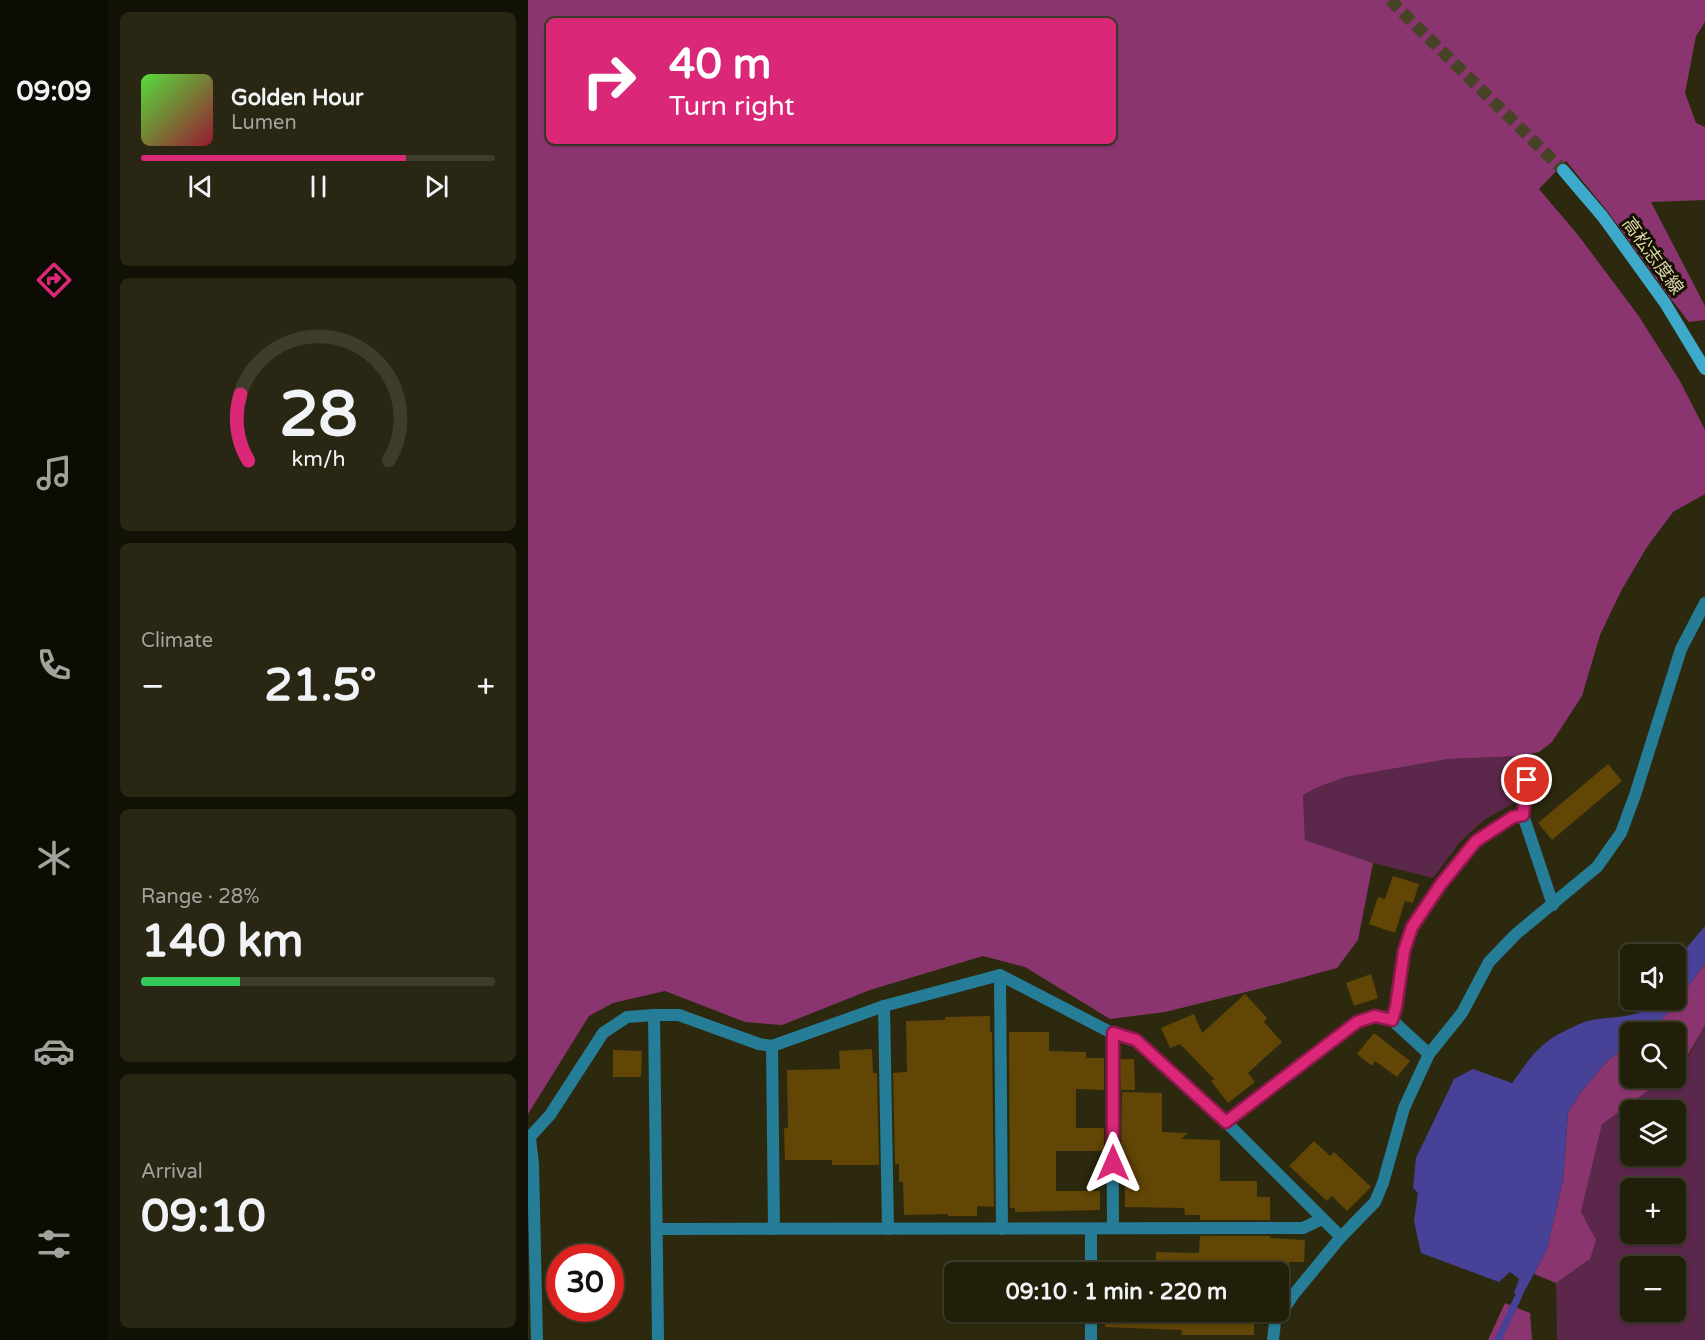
<!DOCTYPE html>
<meta charset="utf-8">
<style>
:root{--surface:#211f0a;--page:#292713;--text:#f1f3f6;--muted:#a2a29c;--line:#3e3d2b;--accent:#db2777}
body{margin:0;font-family:"Varela Round","Noto Sans JP",sans-serif;background:var(--page);color:var(--text);height:100vh;display:flex;flex-direction:column;font-size:22px;white-space:nowrap}
*{box-sizing:border-box;margin:0}
p{font-size:20px;color:var(--muted)}
.icon{flex:none;width:33px;height:33px;fill:none;stroke:currentColor;stroke-width:2;stroke-linecap:round;stroke-linejoin:round}
.map{position:relative;flex:1;overflow:hidden}
.side{display:flex;flex-direction:column;gap:12px;padding:12px;background:#121106;width:420px}
.side>*{flex:none}
.guide{position:absolute;left:18px;top:18px;width:570px;height:126px;border-radius:9px;box-shadow:0 2px 4px #0004,0 0 0 2px var(--line);background:#db2777;color:#fff;overflow:hidden}
.controls{position:absolute;left:1092px;top:944px;display:grid;gap:12px}
.controls a{display:grid;place-items:center;width:66px;height:66px;border-radius:9px;background:var(--surface);box-shadow:0 2px 4px #0004,0 0 0 2px var(--line);font-size:30px}
.speed{position:absolute;left:18px;top:1244px;display:flex;gap:12px;font-size:30px;font-weight:700;text-align:center}
.speed>*{display:grid;place-content:center;width:78px;height:78px;border-radius:50%;background:var(--surface);box-shadow:0 2px 4px #0004,0 0 0 2px var(--line);line-height:1}
.speed .limit{border:9px solid #d22;background:#fff;color:#111}
.pin{position:absolute;display:grid;place-items:center;width:51px;height:51px;color:#fff;margin:-26px;border:3px solid #fff;border-radius:50%;box-shadow:0 2px 6px #0007}
.me{position:absolute;width:66px;margin:-33px;rotate:0deg;stroke-linejoin:round;filter:drop-shadow(0 0 4px #0008)}
.turn{display:flex;align-items:center;gap:21px;height:126px;padding:0 24px;font-size:27px}
.turn .icon{width:78px;height:78px;stroke-width:2.5}
.turn b{display:block;font-size:42px;line-height:51px}
.big{font-size:45px;font-weight:700;line-height:1.1}
.side .card{flex:1;display:flex;flex-direction:column;justify-content:center;gap:9px;min-width:0;padding:0 21px;border-radius:9px;background:var(--page)}
.side .dial{align-items:center;gap:0}
.dial svg{height:156px;overflow:visible;fill:none;stroke:var(--line);stroke-width:7;stroke-linecap:round;text-anchor:middle}
.dial text{fill:var(--text);stroke:none}
.song{display:flex;align-items:center;gap:18px}
.cover{width:72px;height:72px;border-radius:9px;background:linear-gradient(135deg,hsl(110 70% 55%),hsl(350 70% 35%))}
.played{height:6px;border-radius:3px;background:linear-gradient(90deg,var(--accent) 75%,var(--line) 75%)}
.keys{display:flex;justify-content:space-around;direction:ltr}
.heat{display:flex;justify-content:space-between;align-items:center;font-size:33px;direction:ltr}
.charge{height:9px;border-radius:4px;background:linear-gradient(90deg,#34c759 28%,var(--line) 0)}
.trip{position:absolute;left:416px;top:1262px;width:345px;height:60px;border-radius:9px;background:var(--surface);box-shadow:0 2px 4px #0004,0 0 0 2px var(--line);font-weight:700;line-height:60px;text-align:center}
main{display:flex;flex:1;min-height:0}
.tabs{display:flex;flex-direction:column;width:108px;justify-content:space-around;align-items:center;background:#0d0c04;color:var(--muted)}
.tabs .icon{width:42px;height:42px}
.tabs .on{color:var(--accent)}
.tabs b{font-size:27px;color:var(--text)}
.map>svg:first-child{display:block}
.green{fill:#5b274a;fill-rule:evenodd}
.forest{fill:#8b3570;fill-rule:evenodd}
.water{fill:#474198}
.lines{fill:none;stroke-linecap:round;stroke-linejoin:round}
.stream{stroke:#474198;stroke-width:7}
.building{fill:#624606}
.secondary-tunnel{stroke:#464326;stroke-width:12;stroke-dasharray:12 6;stroke-linecap:butt}
.minor{stroke:#257d97;stroke-width:12}
.secondary{stroke:#3daacb;stroke-width:12}
.route-casing{stroke:#8e194d;stroke-width:15}
.route{stroke:#db2777;stroke-width:10}
.labels{text-anchor:middle;dominant-baseline:central;stroke-width:6;stroke-linejoin:round;paint-order:stroke}
.street-label{font-size:18px;fill:#dad5ad;stroke:#151100}
</style>
<main>
<nav class="tabs">
<b>09:09</b>
<svg class="icon on" aria-label="directions" viewBox="0 0 24 24"><path d="M12 3l9 9-9 9-9-9zM9 14v-3h6M13 9l2 2-2 2"/></svg>
<svg class="icon" aria-label="music" viewBox="0 0 24 24"><path d="M9 18V5l10-2v13"/><circle cx="6" cy="18" r="3"/><circle cx="16" cy="16" r="3"/></svg>
<svg class="icon" aria-label="phone" viewBox="0 0 24 24"><path d="M5 4h4l2 5-3 2q2 4 5 5l2-3 5 2v4C11 20 4 13 5 4z"/></svg>
<svg class="icon" aria-label="climate" viewBox="0 0 24 24"><path d="M12 3v18M4 7l16 10M4 17L20 7"/></svg>
<svg class="icon" aria-label="car" viewBox="0 0 24 24"><path d="M5 17H2v-5l4-1 3-4h7l3 4 3 1v5h-3M9 17h6M6 11h13"/><circle cx="7" cy="17" r="2"/><circle cx="17" cy="17" r="2"/></svg>
<svg class="icon" aria-label="filters" viewBox="0 0 24 24"><path d="M4 7h16M4 17h16"/><circle cx="9" cy="7" r="2"/><circle cx="15" cy="17" r="2"/></svg>
</nav>
<section class="side">
<div class="card">
<div class="song"><i class="cover"></i><div><b>Golden Hour</b><p>Lumen</p></div></div>
<div class="played"></div>
<div class="keys"><svg class="icon" aria-label="previous" viewBox="0 0 24 24"><path d="M18 5L8 12l10 7zM5 5v14"/></svg><svg class="icon" aria-label="pause" viewBox="0 0 24 24"><path d="M8 5v14M16 5v14"/></svg><svg class="icon" aria-label="next" viewBox="0 0 24 24"><path d="M6 5l10 7-10 7zM19 5v14"/></svg></div>
</div>
<div class="card dial"><svg viewBox="0 0 100 80">
<path d="M14 69A42 42 0 1 1 86 69"/>
<path d="M14 69A42 42 0 0 1 10 35" stroke="#db2777"/>
<text x="50" y="56" font-size="32" font-weight="700">28</text>
<text x="50" y="72" font-size="11">km/h</text>
</svg></div>
<div class="card"><p>Climate</p>
<div class="heat"><a>−</a><b class="big">21.5°</b><a>+</a></div>
</div>
<div class="card"><p>Range · 28%</p><b class="big">140 km</b><div class="charge"></div></div>
<div class="card"><p>Arrival</p><b class="big">09:10</b></div>
</section>
<div class="map">
<svg width="1177" height="1340" viewBox="0 0 1177 1340">
<rect width="100%" height="100%" fill="#2c290e"/>
<g class="green">
<path d="M 992,756 L 988,802 L 956,820 L 932,842 L 905,878 L 845,863 L 777,840 L 775,795 L 790,787 L 818,777 L 920,759 Z"/>
<path d="M 1177,1025 L 1177,1340 L 1029,1340 L 1028,1283 L 1062,1259 L 1053,1212 L 1074,1123 L 1139,1077 L 1148,1077 L 1148,1068 L 1162,1053 ZM 1102,1110 L 1148,1110 L 1148,1155 L 1102,1155 ZM 1102,1188 L 1148,1188 L 1148,1233 L 1102,1233 ZM 1102,1266 L 1148,1266 L 1148,1311 L 1102,1311 Z"/>
</g>
<g class="forest">
<path d="M 0,0 L 1177,0 L 1177,22 L 1168,36 L 1157,93 L 1168,123 L 1177,127 L 1177,200 L 1123,202 L 1177,306 L 1177,320 L 1161,322 L 1140,295 L 1080,212 L 1038,161 L 1011,189 L 1050,235 L 1110,315 L 1152,381 L 1177,430 L 1177,494 L 1145,512 L 1119,547 L 1093,591 L 1072,635 L 1054,696 L 1024,742 L 1011,752 L 992,756 L 920,759 L 818,777 L 790,787 L 775,795 L 777,840 L 845,863 L 830,940 L 809,968 L 754,983 L 637,1012 L 582,1019 L 497,967 L 455,956 L 342,990 L 254,1025 L 217,1022 L 137,991 L 85,1003 L 61,1016 L 0,1114 ZM 21,21 L 585,21 L 585,141 L 21,141 Z"/>
<path d="M 1177,964 L 1177,1025 L 1161,1053 L 1148,1068 L 1148,1032 L 1117,1032 L 1135,1018 Z"/>
<path d="M 1102,1043 L 1102,1077 L 1139,1077 L 1074,1124 L 1053,1212 L 1068,1240 L 1062,1259 L 1028,1283 L 1006,1274 L 1019,1249 L 1035,1180 L 1040,1113 L 1052,1093 L 1078,1062 Z"/>
<path d="M 977,1303 L 1002,1313 L 1004,1340 L 960,1340 Z"/>
</g>
<path class="water" d="M 1177,926 L 1177,964 L 1135,1018 L 1117,1032 L 1102,1032 L 1102,1043 L 1078,1062 L 1052,1093 L 1040,1113 L 1035,1180 L 1019,1249 L 994,1296 L 986,1293 L 991,1279 L 982,1272 L 971,1282 L 893,1253 L 886,1221 L 890,1193 L 885,1188 L 888,1158 L 926,1079 L 945,1069 L 984,1083 C 998,1064 1008,1047 1029,1035 C 1039,1030 1053,1022 1064,1020 C 1084,1016 1117,1019 1129,999 L 1148,999 L 1148,966 L 1160,946 Z"/>
<g class="lines">
<path class="stream" d="M 970,1340 L 991,1295"/>
</g>
<g class="building">
<path d="M 1080,764 L 1094,781 L 1024,840 L 1010,823 Z"/>
<path d="M 865,876 L 891,884 L 885,903 L 877,901 L 867,933 L 841,924 L 850,897 L 857,899 Z"/>
<path d="M 843,974 L 850,998 L 826,1006 L 818,983 Z"/>
<path d="M 717,994 L 739,1018 L 736,1022 L 754,1042 L 720,1073 L 727,1082 L 700,1103 L 683,1081 L 686,1079 L 652,1044 L 642,1048 L 633,1028 L 666,1014 L 674,1033 Z"/>
<path d="M 462,1016 L 462,1032 L 464,1032 L 466,1207 L 449,1206 L 449,1216 L 420,1216 L 420,1214 L 376,1215 L 375,1182 L 371,1182 L 371,1164 L 367,1165 L 365,1073 L 379,1072 L 378,1021 L 417,1020 L 417,1017 Z"/>
<path d="M 481,1032 L 521,1032 L 521,1051 L 558,1052 L 558,1058 L 576,1058 L 576,1090 L 548,1089 L 548,1128 L 576,1128 L 576,1151 L 528,1151 L 528,1191 L 572,1191 L 572,1210 L 487,1212 L 487,1208 L 482,1208 Z"/>
<path d="M 846,1033 L 882,1061 L 869,1077 L 847,1061 L 844,1066 L 829,1054 Z"/>
<path d="M 344,1049 L 345,1073 L 349,1073 L 351,1165 L 304,1165 L 304,1160 L 257,1160 L 256,1128 L 260,1128 L 259,1070 L 312,1069 L 311,1051 Z"/>
<path d="M 85,1050 L 114,1051 L 113,1077 L 85,1077 Z"/>
<path d="M 592,1059 L 606,1059 L 607,1090 L 593,1090 Z"/>
<path d="M 594,1092 L 634,1093 L 634,1132 L 660,1133 L 653,1139 L 692,1140 L 692,1181 L 729,1181 L 729,1197 L 742,1197 L 742,1220 L 672,1220 L 672,1215 L 657,1215 L 656,1208 L 597,1207 L 597,1152 L 593,1152 Z"/>
<path d="M 786,1141 L 802,1156 L 806,1152 L 843,1187 L 819,1211 L 804,1196 L 799,1201 L 761,1166 Z"/>
<path d="M 672,1236 L 742,1236 L 742,1238 L 777,1240 L 776,1262 L 761,1262 L 761,1272 L 628,1272 L 628,1252 L 671,1253 Z"/>
<path d="M 577,1311 L 726,1311 L 726,1335 L 653,1335 L 654,1330 L 577,1327 Z"/>
</g>
<g class="lines">
<path class="secondary-tunnel" d="M 862,0 L 1035,170"/>
<g class="minor">
<path d="M 995,815 L 1025,905"/>
<path d="M 472,975 L 474,1229"/>
<path d="M 356,1006 L 360,1229"/>
<path d="M 126,1015 L 130,1340"/>
<path d="M 864,1020 L 868,1007 L 876,950 L 884,927 L 913,884 L 948,841 L 985,817 L 995,815 L 999,780"/>
<path d="M 584,1033 L 585,1228"/>
<path d="M 244,1046 L 246,1229"/>
<path d="M 698,1122 L 829,1022 L 847,1016 L 864,1020 L 901,1054"/>
<path d="M 2,1138 L 5,1164 L 9,1340"/>
<path d="M 0,1139 L 22,1115 L 75,1033 L 99,1017 L 126,1015 L 151,1015 L 231,1044 L 244,1046 L 356,1006 L 472,975 L 584,1033 L 608,1040 L 698,1122 L 813,1237"/>
<path d="M 129,1229 L 775,1228 L 794,1219"/>
<path d="M 563,1272 L 563,1229"/>
<path d="M 563,1340 L 563,1311"/>
<path d="M 745,1340 L 747,1322 L 766,1294 L 813,1237 L 847,1202 L 855,1183 L 876,1108 L 901,1054 L 934,1013 L 961,962 L 988,934 L 1069,867 L 1093,833 L 1107,795 L 1153,649 L 1177,603"/>
</g>
<path class="secondary" d="M 1035,170 L 1075,217 L 1137,303 L 1177,369"/>
</g>
<g class="lines">
<defs>
<path id="route" d="M 585,1163 L 585,1033 L 608,1040 L 698,1122 L 829,1022 L 847,1016 L 864,1020 L 868,1007 L 876,951 L 884,927 L 913,884 L 948,841 L 985,817 L 995,815 L 999,780"/>
</defs>
<use href="#route" class="route-casing"/>
<use href="#route" class="route"/>
</g>
<g class="labels">
<g class="street-label">
<text transform="translate(1125 256) rotate(54)">高松志度線</text>
</g>
</g>
</svg>
<div class="controls">
<a><svg class="icon" aria-label="sound" viewBox="0 0 24 24"><path d="M4 9h4l5-4v14l-5-4H4zM17 9q2 3 0 6"/></svg></a>
<a><svg class="icon" aria-label="search" viewBox="0 0 24 24"><circle cx="10" cy="10" r="6"/><path d="M15 15l6 6"/></svg></a>
<a><svg class="icon" aria-label="layers" viewBox="0 0 24 24"><path d="M12 4l9 5-9 5-9-5zM3 14l9 5 9-5"/></svg></a>
<a>+</a>
<a>−</a>
</div>
<div class="speed"><div class="limit">30</div></div>
<div class="pin" style="left:999px;top:780px;background:#d93025"><svg class="icon" aria-label="arrive" viewBox="0 0 24 24"><path d="M6 21V4h12l-3 4 3 4H6"/></svg></div>
<svg class="me" style="left:585px;top:1163px" viewBox="-20 -20 40 40"><path d="M0-17L14 15 0 8-14 15z" fill="#db2777" stroke="#fff" stroke-width="4"/></svg>
<div class="trip">09:10 · 1 min · 220 m</div>
<div class="guide">
<div class="turn"><svg class="icon" aria-label="right" viewBox="0 0 24 24"><path d="M7 20v-9h11M14 6l5 5-5 5"/></svg><div><b>40 m</b>Turn right</div></div>
</div>
</div>
</main>
